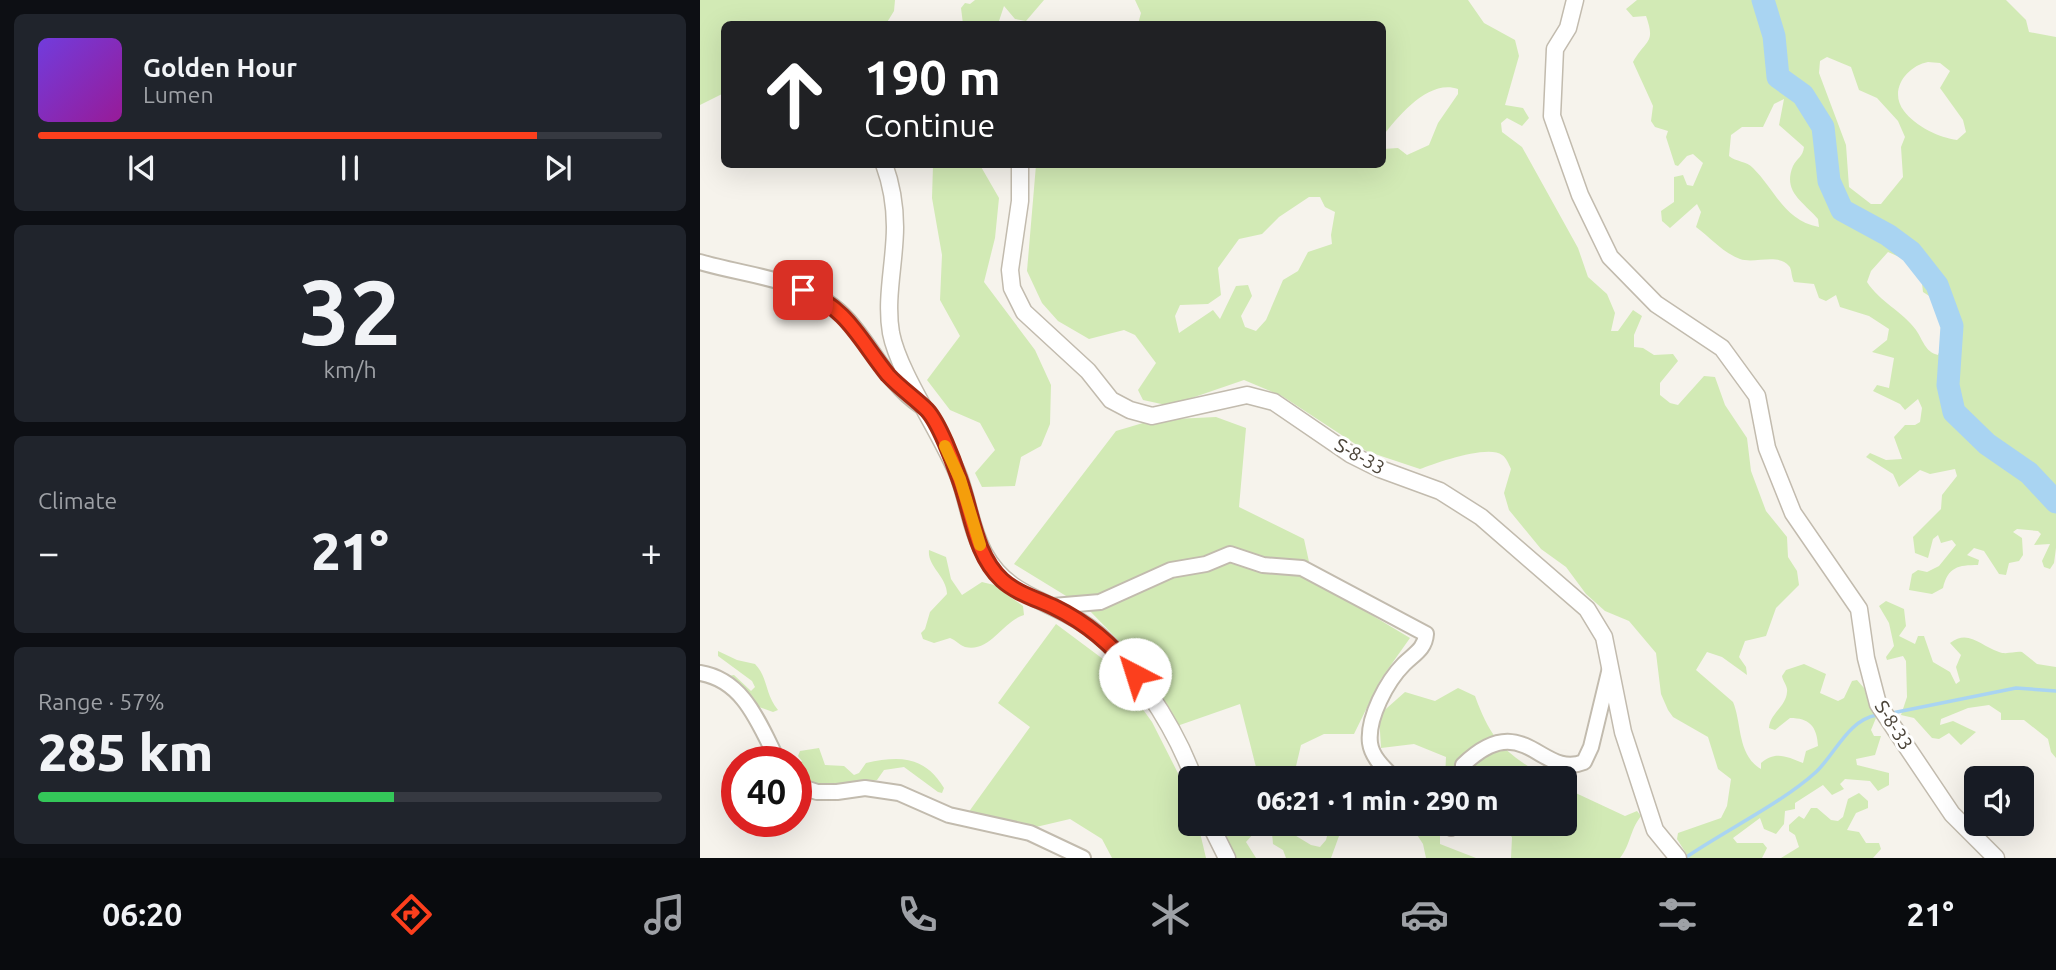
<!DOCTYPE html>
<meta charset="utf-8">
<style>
:root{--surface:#171b24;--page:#20242c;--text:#f1f3f6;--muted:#9ea1a6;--line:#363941;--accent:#fc3f1d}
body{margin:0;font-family:Ubuntu,"Noto Sans Armenian",sans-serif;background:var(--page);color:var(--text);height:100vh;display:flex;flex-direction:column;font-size:26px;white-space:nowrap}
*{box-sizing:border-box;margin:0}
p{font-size:23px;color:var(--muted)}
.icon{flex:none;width:38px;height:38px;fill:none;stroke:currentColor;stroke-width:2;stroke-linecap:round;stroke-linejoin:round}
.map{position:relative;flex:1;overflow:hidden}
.panel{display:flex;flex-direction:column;gap:14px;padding:14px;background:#0d0f14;width:700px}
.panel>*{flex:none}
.guide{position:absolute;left:21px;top:21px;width:665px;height:147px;border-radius:10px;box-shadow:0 7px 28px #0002;background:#202124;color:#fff;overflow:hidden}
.tools{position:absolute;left:1264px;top:766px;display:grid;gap:14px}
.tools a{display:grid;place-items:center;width:70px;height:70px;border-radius:10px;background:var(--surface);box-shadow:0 7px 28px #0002;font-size:35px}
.speed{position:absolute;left:21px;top:746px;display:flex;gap:14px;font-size:35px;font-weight:700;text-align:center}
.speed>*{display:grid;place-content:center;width:91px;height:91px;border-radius:50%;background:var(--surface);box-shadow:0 7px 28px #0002;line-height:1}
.speed .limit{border:10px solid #d22;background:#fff;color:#111}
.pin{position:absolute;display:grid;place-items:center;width:60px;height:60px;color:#fff;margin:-30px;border-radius:14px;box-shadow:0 4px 10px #0006}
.me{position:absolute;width:77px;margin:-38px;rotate:320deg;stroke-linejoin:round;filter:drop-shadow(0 0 5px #0008)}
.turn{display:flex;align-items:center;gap:24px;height:147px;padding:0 28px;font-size:32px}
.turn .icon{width:91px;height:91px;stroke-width:2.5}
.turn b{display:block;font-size:49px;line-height:60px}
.big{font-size:52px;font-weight:800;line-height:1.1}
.panel .widget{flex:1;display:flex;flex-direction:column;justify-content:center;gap:10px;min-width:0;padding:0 24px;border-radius:10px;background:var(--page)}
.panel .dial{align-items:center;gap:0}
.dial b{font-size:91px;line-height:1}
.song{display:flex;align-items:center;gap:21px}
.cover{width:84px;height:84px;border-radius:10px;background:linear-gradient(135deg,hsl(260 70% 55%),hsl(300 70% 35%))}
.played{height:7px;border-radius:4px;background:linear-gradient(90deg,var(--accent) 80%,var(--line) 80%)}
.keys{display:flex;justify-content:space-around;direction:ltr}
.heat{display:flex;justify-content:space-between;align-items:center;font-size:38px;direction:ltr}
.charge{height:10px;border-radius:5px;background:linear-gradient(90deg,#34c759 57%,var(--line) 0)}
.trip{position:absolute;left:478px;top:766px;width:399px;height:70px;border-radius:10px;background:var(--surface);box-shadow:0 7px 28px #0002;font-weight:800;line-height:70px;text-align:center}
.tab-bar{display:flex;height:112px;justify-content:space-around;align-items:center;background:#090b0e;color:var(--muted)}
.tab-bar .icon{width:49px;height:49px}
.tab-bar .on{color:var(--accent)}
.tab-bar b{font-size:32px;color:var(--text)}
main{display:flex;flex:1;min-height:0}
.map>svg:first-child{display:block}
.green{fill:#d2eab5;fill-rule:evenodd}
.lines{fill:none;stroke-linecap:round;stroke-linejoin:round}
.stream{stroke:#a9d4f2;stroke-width:3.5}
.river{stroke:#a9d4f2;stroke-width:23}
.minor-casing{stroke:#c2bbae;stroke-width:18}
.tertiary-casing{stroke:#c2bbae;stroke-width:19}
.minor{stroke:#fff;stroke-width:14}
.tertiary{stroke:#fff;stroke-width:16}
.route-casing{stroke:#a42913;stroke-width:18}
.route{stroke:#fc3f1d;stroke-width:12}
.slow{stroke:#f59e0b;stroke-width:12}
.labels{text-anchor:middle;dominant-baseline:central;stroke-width:6;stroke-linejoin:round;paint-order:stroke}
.street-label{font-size:19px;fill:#4b4439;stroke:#fff}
</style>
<main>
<section class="panel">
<div class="widget">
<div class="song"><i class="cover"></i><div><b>Golden Hour</b><p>Lumen</p></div></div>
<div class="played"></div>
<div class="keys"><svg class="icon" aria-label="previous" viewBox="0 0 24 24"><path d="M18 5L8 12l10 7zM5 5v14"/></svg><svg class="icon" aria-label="pause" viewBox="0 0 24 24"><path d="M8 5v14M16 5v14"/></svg><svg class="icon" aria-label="next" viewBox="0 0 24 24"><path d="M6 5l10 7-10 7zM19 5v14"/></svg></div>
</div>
<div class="widget dial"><b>32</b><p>km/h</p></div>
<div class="widget"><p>Climate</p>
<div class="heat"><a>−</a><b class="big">21°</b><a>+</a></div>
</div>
<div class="widget"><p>Range · 57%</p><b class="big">285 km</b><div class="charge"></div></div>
</section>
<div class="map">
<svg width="1356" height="858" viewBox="0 0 1356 858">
<rect width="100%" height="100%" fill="#f6f3ec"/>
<g class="green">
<path d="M 0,0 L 195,0 L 194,11 L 186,24 L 24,24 L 24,93 L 0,105 Z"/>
<path d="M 275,0 L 344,0 L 326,21 L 315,19 L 304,6 L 298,24 L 263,24 L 261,8 L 265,3 L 270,4 Z"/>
<path d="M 435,0 L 768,0 L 784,23 L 815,40 L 819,56 L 805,105 L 823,108 L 829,118 L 822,126 L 807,118 L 801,123 L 802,132 L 822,147 L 878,248 L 888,277 L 907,294 L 915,313 L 911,331 L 918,331 L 933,310 L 942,316 L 934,335 L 934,347 L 943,348 L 954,355 L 973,354 L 978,361 L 960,383 L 960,395 L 970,403 L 978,405 L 1004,376 L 1015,377 L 1025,405 L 1047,438 L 1051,471 L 1066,511 L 1087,537 L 1088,557 L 1097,571 L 1099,585 L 1076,608 L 1066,636 L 1045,641 L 1039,657 L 1046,667 L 1047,675 L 1022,657 L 1007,652 L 996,670 L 1033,702 C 1042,723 1037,755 1061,769 L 1061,763 C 1075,750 1088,757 1103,763 L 1106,751 L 1118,746 C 1117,726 1109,718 1090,718 L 1075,730 L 1069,728 C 1070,713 1086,707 1087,692 C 1088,686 1083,682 1082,676 L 1086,670 L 1104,664 L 1126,674 L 1120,693 L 1138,701 L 1144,698 L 1152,681 L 1157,680 L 1164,688 L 1176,718 L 1171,730 L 1174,736 L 1181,736 L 1175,755 L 1156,759 L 1157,765 L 1189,773 L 1189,785 L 1178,791 L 1170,781 L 1145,779 L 1140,784 L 1144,789 L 1132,795 L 1123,785 L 1095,803 L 1095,809 L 1085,811 L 1084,824 L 1076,834 L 1064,829 L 1060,818 L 1033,838 L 1037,843 L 1063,843 L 1067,848 L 1062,858 L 989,858 L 977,839 L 978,833 L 1021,818 L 1027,806 L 1031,779 L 1018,769 L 1008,737 L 973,717 L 968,710 L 961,694 L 956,653 L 929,621 L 905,611 L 886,594 L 866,567 L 841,549 L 809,510 L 804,493 L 811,469 C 809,465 806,457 802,455 C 789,444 735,463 720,469 L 666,451 L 582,396 L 544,380 L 477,403 L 466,405 L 443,400 L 438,390 L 456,363 L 435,335 L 424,330 L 389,339 L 358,321 L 342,303 L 327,271 L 336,165 L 682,164 L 683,149 L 698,148 L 707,155 L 729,145 L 738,123 L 758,94 L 758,89 C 729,79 699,115 683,136 L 682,24 L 438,24 L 441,13 ZM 609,197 L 620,197 L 625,207 L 635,212 L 631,235 L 632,244 L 608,252 L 598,271 L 583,280 L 566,320 L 556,331 L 545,327 L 541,316 L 552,296 L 548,285 L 536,286 L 520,319 L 513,310 L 479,333 L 475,316 L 480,305 L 508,304 L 521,295 L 518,268 L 539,239 L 562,234 L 579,217 Z"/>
<path d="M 937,0 L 1306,0 L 1326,20 L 1329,32 L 1356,37 L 1356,548 L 1354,563 L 1350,569 L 1344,567 L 1342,561 L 1350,544 L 1334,545 L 1341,534 L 1338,531 L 1317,529 L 1313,532 L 1322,538 L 1323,555 L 1319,561 L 1309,563 L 1306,575 L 1299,574 L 1284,551 L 1274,548 L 1267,555 L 1279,560 L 1278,565 C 1258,565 1248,567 1243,588 L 1232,594 L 1209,590 L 1212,574 L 1218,570 L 1227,572 L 1239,566 L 1256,545 L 1252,540 L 1241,543 L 1238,535 L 1233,539 L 1228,558 L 1215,553 L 1213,537 L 1241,509 L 1242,495 L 1257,476 L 1255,469 L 1230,474 L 1220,470 L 1199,487 L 1193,474 L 1166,457 L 1170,453 L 1186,460 L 1202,459 L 1194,437 L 1205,425 L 1215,425 L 1220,422 L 1222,408 L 1218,399 L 1205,410 L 1200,404 L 1173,391 L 1177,385 L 1189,388 L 1194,358 L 1172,352 L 1187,340 L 1189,329 L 1169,316 L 1140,307 L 1136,295 L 1126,301 L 1119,298 L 1114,284 L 1094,282 C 1091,277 1092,269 1089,266 C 1079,253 1054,264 1040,259 C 1022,252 1011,238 996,227 L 1001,212 L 997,204 L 970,228 L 962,221 L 961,211 L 974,202 L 974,177 L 983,175 L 987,185 L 993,186 L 1003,163 L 993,154 L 987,156 L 978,166 L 975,165 L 966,137 L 968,131 L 955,127 L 951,121 L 953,106 L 949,97 L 933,62 C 946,39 956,44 946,16 L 933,17 L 926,9 ZM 1127,57 L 1151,67 L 1159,90 L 1177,98 L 1198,121 L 1205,137 L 1201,147 L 1203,177 L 1181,204 L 1171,204 L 1149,187 L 1146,145 L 1119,73 L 1120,61 ZM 1228,62 L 1240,63 L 1250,71 L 1240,88 L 1263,120 L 1266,132 L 1257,140 C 1240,138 1215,126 1204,111 C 1188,90 1207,66 1228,62 ZM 1084,99 L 1079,125 L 1104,147 C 1103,157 1097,158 1093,166 C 1082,192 1104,202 1118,219 L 1119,227 C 1084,220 1076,191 1053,168 C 1047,161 1036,162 1029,156 L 1031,135 L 1042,127 L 1063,127 L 1074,104 ZM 1188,252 L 1220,266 L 1223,292 C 1249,306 1249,332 1238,355 C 1225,352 1223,340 1216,330 C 1202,311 1180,302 1167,282 L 1171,271 Z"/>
<path d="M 233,165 L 280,165 L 299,198 L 295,238 L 284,282 L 335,350 L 351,385 L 350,424 L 341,446 L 321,457 L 315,486 L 282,487 L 275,473 L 295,450 L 280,423 L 250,410 L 227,380 L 260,336 L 240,300 L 242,255 L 232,198 Z"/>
<path d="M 516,417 L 546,428 L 539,507 L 604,539 L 613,580 L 710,638 L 681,679 L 654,734 L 624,734 L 601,745 L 593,779 L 559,779 L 540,704 L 477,726 L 445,668 L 389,610 L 314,564 L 416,431 L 453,420 Z"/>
<path d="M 229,550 L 246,557 L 251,579 L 262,595 L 282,582 L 294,585 L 323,606 L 324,615 C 303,621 290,653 265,647 C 259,645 256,640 250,638 L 234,643 L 223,639 L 221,633 L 225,629 L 230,612 L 247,594 C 247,577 227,566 229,550 Z"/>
<path d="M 1186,601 L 1204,609 L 1206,626 L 1199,636 L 1215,644 L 1218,636 L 1224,636 L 1233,662 L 1250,672 L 1256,684 L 1260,681 L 1256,667 L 1261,655 L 1250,643 C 1269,629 1280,646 1299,652 C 1306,655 1315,651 1322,652 L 1337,664 L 1356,667 L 1356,758 L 1351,752 L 1348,739 L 1324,720 L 1301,720 L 1301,713 L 1289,705 L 1268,708 L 1241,719 L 1240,725 L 1253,721 L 1276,732 L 1261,745 L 1249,733 L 1239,739 L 1232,738 L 1214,718 L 1201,715 L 1207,697 L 1206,661 L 1203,656 L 1187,660 L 1186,657 L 1194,646 L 1189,623 L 1179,606 Z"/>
<path d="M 356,624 L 411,665 L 452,722 L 487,791 L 490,824 L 498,824 L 506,858 L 412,858 L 402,839 L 370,819 L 336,827 L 268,813 L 330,727 L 298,703 Z"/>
<path d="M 18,651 L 37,660 L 55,664 C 68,677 65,695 78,710 L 73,712 L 56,706 L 28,676 L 34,675 L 51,691 L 55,687 L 52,681 L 18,656 Z"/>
<path d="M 758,688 L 775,696 C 792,743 806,753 848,779 L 745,779 L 746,757 L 714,744 L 681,748 L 679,715 L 705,692 L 735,701 Z"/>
<path d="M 119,748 L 125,765 L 144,766 L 154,775 L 159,773 L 166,763 C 199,756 224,755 244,788 L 242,793 L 238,792 L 204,767 L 184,770 L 177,780 C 152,785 120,794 96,778 L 96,767 L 102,761 L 98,756 L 100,751 Z"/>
<path d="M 865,788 L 925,816 L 937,811 L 941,816 C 929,832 931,844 920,858 L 811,858 L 812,837 L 799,824 L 864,824 Z"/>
<path d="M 1159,793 L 1168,801 L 1168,808 L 1156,813 L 1147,830 L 1159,832 L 1166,843 L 1179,843 L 1181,849 L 1173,858 L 1081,858 L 1099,847 L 1095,835 L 1089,831 L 1089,825 L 1099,816 L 1104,819 L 1111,808 L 1117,808 L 1131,820 L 1138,821 L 1143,817 L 1148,799 Z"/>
<path d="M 512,824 L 562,824 L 546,842 L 556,858 L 533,858 Z"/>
<path d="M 630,824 L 643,825 L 631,858 L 586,858 L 583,850 L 573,844 L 572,833 L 578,825 L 611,845 L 620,847 L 626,840 Z"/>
<path d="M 710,824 L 740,828 L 740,844 L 776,858 L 726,858 L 723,844 Z"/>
</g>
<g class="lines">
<g class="stream">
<path d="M 1192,713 L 1316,688 L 1356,691"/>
<path d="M 985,858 C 1024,831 1082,803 1116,772 C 1136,753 1148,720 1177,715"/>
</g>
<path class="river" d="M 1063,0 L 1074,36 L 1078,77 L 1103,95 L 1123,127 L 1129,181 L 1142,210 L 1188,235 L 1211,252 L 1237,285 L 1252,326 L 1248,385 L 1254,412 L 1287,444 L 1329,473 L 1356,502"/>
<defs>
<g id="minor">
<path d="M 0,262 C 50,277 112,279 148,320 C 173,348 189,385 221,406"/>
<path d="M 353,606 L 400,602 L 471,570 L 506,564 L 530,554 L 563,565 L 602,568 L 726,634 C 725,649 714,654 704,664 C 687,681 667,718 670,743 C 672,758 685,769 695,779"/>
<path d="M 0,673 C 44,680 59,724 78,761"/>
<path d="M 762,779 L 763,765 C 824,706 841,780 884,762 L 891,747 L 910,668"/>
<path d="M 96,785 L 117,792 L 137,792 L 165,788 L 199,793 L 249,815 L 330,833 L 383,858"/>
<path d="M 744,824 L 751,828 L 757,824"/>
</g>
<g id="tertiary">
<path d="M 875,0 L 868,28 L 855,49 L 852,116 L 880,195 L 910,257 L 956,304 L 1022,348 L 1057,396 L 1067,448 L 1093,513 L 1159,609 L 1166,658 L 1178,704 L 1252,814 L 1296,858"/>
<path d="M 184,164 C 191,183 195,207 195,227 C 195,262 185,298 191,333 C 199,374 242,434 259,477 C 268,502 271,529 284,553 C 307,595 343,598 381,622 C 428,651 475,727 494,779"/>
<path d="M 320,164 L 320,201 L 310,270 L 312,288 L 324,312 L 388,371 L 411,400 L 430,410 L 452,416 L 547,395 L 574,402 L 650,454 L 680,469 L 740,491 L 781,517 L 887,609 L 904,637 L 923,732 L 955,830 L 978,858"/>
<path d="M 510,824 L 527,858"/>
</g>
</defs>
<use href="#minor" class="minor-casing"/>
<use href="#tertiary" class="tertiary-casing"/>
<use href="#minor" class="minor"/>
<use href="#tertiary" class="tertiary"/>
</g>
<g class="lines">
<defs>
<path id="route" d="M 103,290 C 148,309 159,339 188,375 C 200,388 215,398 227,410 C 239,423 253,460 259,478 C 272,512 274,554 302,580 C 316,593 337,599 354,607 C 387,623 413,645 435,674"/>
</defs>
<use href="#route" class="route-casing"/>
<use href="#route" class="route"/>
<path class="slow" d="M 245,446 L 260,479 L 280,545"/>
</g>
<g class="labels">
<g class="street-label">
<text transform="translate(660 456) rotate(29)">Տ-8-33</text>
<text transform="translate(1194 725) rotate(58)">Տ-8-33</text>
</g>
</g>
</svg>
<div class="tools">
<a><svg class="icon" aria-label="sound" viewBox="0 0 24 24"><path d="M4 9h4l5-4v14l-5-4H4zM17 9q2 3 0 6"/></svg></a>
</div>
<div class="speed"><div class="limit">40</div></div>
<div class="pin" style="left:103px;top:290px;background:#d93025"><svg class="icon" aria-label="arrive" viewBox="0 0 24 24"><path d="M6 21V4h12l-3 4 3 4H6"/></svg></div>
<svg class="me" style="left:435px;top:674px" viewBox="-20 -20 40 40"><circle r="19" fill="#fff"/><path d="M0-13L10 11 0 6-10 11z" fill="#fc3f1d"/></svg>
<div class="trip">06:21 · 1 min · 290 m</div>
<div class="guide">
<div class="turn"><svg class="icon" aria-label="ahead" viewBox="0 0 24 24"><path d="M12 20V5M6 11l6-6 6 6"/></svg><div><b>190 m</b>Continue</div></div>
</div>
</div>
</main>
<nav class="tab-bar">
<b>06:20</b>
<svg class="icon on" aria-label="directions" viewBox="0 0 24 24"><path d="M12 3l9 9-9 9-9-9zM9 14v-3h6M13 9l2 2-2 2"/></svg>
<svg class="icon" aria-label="music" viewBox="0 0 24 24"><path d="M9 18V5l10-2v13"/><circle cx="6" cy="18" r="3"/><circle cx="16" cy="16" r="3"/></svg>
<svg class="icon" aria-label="phone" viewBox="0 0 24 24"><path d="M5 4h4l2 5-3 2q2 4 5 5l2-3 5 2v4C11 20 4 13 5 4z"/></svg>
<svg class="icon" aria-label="climate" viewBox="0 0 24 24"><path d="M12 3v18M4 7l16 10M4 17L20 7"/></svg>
<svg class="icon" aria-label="car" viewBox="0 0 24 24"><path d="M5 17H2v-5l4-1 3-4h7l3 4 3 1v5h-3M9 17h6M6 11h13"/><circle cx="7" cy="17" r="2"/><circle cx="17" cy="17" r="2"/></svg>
<svg class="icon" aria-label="filters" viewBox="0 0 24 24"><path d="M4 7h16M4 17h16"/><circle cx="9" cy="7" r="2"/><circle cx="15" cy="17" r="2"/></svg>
<b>21°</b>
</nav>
